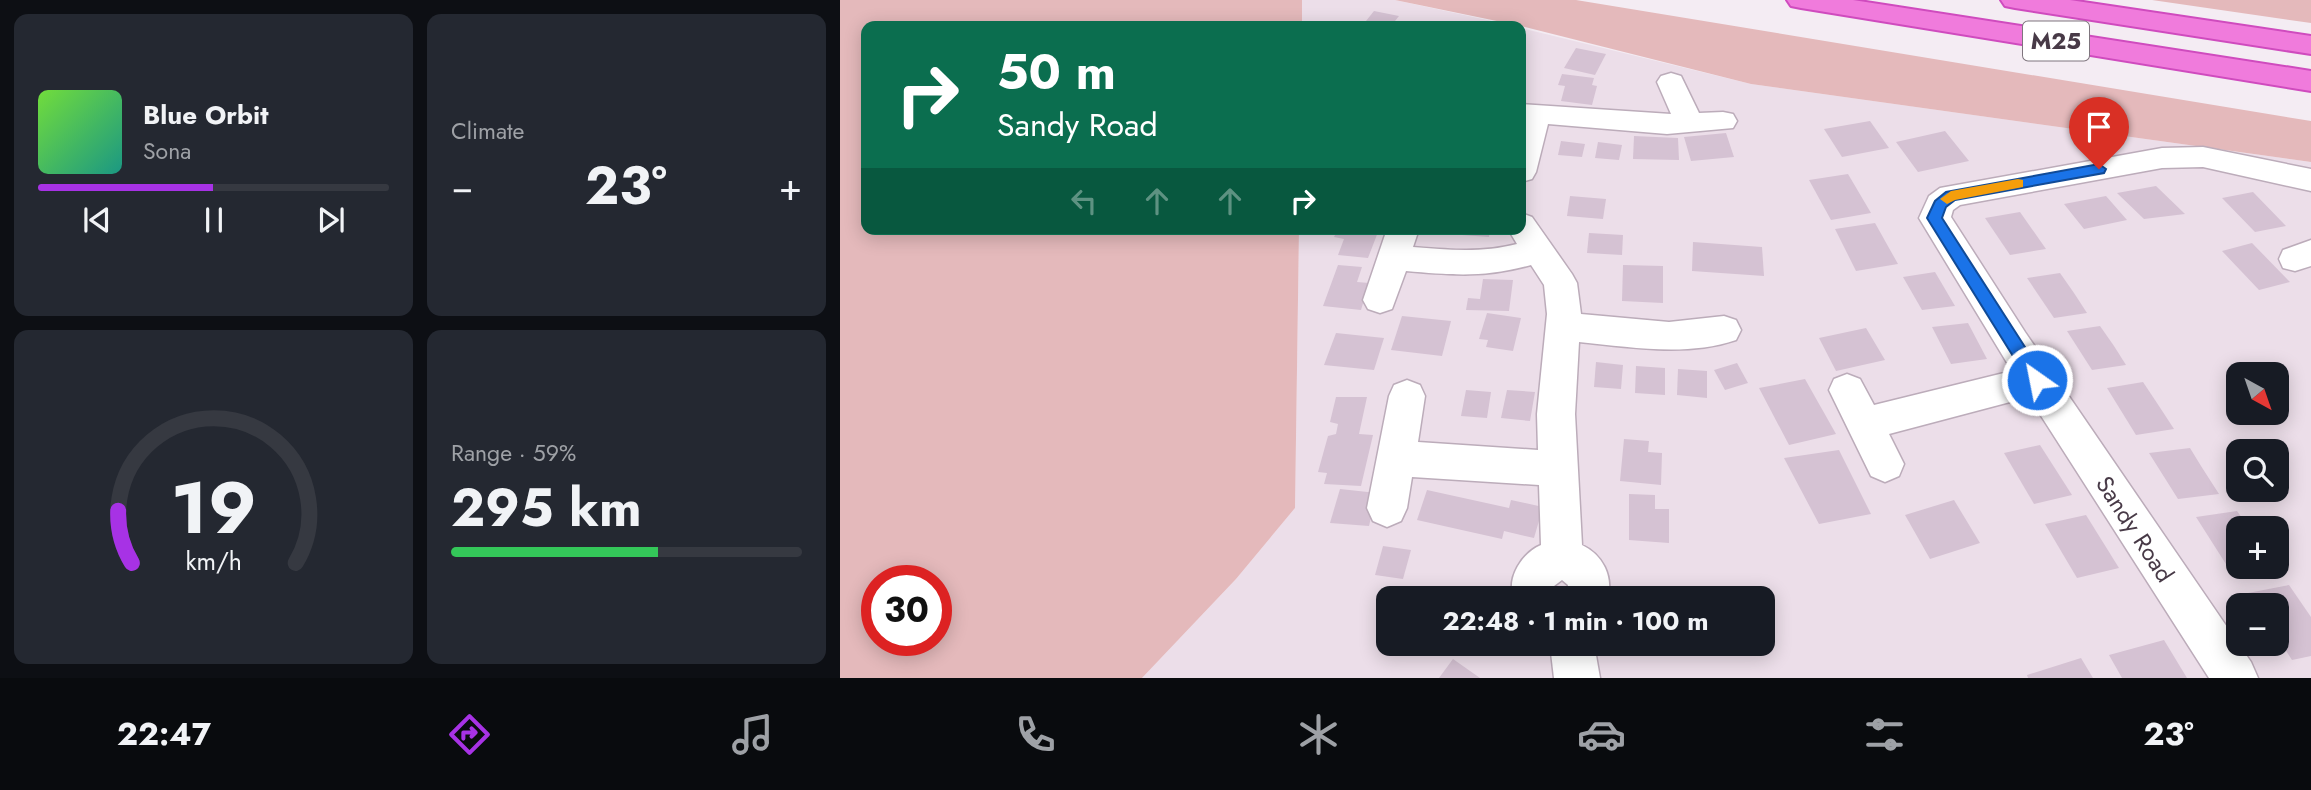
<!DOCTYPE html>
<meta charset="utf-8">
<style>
:root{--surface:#171b24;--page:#242831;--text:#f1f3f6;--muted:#9ea1a6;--line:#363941;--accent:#a732e5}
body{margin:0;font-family:Jost,sans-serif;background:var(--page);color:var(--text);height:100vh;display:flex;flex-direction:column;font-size:26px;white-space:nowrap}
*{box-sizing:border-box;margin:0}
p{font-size:23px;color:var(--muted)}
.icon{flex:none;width:38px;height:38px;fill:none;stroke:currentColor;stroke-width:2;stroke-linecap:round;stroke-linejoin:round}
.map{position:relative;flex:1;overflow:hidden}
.panel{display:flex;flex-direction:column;gap:14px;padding:14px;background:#0d0f14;width:840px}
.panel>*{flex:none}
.top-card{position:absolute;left:21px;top:21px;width:665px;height:214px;border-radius:14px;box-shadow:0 4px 18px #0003;background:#0b6e4f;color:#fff;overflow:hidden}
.needle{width:46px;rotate:140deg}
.tools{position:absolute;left:1386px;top:362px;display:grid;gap:14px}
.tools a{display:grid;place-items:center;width:63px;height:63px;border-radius:14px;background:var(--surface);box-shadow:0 4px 18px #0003;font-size:35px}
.speed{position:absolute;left:21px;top:565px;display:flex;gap:14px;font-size:35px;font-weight:700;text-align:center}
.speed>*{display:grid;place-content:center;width:91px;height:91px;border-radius:50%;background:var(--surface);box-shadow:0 4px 18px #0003;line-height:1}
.speed .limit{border:10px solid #d22;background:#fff;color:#111}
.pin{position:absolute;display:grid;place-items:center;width:60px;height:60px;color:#fff;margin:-72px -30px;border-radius:50% 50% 50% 0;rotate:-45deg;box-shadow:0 0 7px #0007}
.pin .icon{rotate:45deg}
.me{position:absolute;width:77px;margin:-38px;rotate:327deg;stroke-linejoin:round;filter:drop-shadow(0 0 5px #0008)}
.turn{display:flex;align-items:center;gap:24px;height:147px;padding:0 21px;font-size:32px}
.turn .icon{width:91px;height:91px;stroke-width:2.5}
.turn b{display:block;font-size:49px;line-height:60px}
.lanes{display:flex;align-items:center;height:66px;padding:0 21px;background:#0003;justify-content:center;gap:35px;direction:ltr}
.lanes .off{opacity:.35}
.big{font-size:52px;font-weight:700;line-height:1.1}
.panel .widget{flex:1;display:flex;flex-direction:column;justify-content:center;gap:10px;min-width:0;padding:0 24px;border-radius:14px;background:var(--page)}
.panel .dial{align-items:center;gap:0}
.dial svg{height:182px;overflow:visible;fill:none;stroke:var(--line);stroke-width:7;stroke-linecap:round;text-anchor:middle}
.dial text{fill:var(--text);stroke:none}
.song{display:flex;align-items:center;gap:21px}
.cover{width:84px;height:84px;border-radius:10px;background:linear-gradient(135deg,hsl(100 70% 55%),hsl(170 70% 35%))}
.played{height:7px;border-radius:4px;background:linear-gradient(90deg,var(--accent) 50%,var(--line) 50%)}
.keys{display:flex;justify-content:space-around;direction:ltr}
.heat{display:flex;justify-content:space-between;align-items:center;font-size:38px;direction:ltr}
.charge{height:10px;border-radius:5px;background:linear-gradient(90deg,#34c759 59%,var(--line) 0)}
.panel .tiles{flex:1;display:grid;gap:14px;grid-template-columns:repeat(2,1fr)}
.trip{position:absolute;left:536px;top:586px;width:399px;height:70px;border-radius:14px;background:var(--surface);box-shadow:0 4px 18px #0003;font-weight:700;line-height:70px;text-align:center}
.menu{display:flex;height:112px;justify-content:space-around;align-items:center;background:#090b0e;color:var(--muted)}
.menu .icon{width:49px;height:49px}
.menu .current{color:var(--accent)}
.menu b{font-size:32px;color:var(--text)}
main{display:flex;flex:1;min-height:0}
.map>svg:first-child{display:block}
.residential{fill:#ecdee9;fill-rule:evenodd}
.green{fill:#e4b9bb;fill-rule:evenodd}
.building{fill:#d5c2d3}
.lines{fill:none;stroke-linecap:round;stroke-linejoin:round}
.minor-casing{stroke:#bcacba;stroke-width:3}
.highway-casing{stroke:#cf4bbe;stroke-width:4}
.minor{fill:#fff;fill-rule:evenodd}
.highway{fill:#f07bdc;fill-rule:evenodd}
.route{fill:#1a73e8;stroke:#114b97;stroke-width:2}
.slow{fill:#f59e0b}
.labels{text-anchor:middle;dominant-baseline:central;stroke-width:6;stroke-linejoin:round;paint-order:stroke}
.shield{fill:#fff;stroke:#7f757e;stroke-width:2}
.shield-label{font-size:23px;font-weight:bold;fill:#483a47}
.street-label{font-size:24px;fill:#483a47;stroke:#fff}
</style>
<main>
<section class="panel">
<div class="tiles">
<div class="widget">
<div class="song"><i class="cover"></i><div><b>Blue Orbit</b><p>Sona</p></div></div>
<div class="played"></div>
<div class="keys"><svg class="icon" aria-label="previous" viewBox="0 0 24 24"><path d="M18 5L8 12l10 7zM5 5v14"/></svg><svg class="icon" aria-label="pause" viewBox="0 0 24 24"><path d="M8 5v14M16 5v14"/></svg><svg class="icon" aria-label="next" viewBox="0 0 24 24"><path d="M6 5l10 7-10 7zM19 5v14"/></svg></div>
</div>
<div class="widget"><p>Climate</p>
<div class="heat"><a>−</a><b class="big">23°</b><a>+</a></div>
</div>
<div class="widget dial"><svg viewBox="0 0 100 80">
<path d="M14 69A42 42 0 1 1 86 69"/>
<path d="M14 69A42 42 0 0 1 8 46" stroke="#a732e5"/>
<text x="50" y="56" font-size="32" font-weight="700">19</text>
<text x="50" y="72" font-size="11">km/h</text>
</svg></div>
<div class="widget"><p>Range · 59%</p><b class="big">295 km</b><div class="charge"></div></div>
</div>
</section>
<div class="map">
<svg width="1471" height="678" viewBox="0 0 1471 678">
<rect width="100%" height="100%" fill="#f4ecf3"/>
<g class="residential">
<path d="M 462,0 L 555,0 L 675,26 L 462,26 Z"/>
<path d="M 681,28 L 911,84 L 1471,162 L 1471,678 L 302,678 L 396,579 L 455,508 L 459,229 L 681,229 ZM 1398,374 L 1437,374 L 1437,413 L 1398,413 ZM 1398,452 L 1437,452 L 1437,490 L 1398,490 ZM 1398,528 L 1437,528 L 1437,567 L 1398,567 ZM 548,598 L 922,598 L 922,644 L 548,644 ZM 1398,606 L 1437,606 L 1437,644 L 1398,644 Z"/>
</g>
<g class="green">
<path d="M 0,0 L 462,0 L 462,26 L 26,26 L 26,229 L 459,229 L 455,508 L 396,579 L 302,678 L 0,678 ZM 96,581 L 96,640 L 37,640 L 37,581 Z"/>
<path d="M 555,0 L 736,0 L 1471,121 L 1471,162 L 911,84 L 681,26 Z"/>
<path d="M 1312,0 L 1471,0 L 1471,23 Z"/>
</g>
<g class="building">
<path d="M 534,11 L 559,16 L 551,26 L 522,26 Z"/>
<path d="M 736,48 L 766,54 L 755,75 L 724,68 Z"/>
<path d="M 722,74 L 754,78 L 752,85 L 757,86 L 752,105 L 721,101 L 725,86 L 718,85 Z"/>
<path d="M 1030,121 L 1049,148 L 1002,157 L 984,129 Z"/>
<path d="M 1105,131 L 1129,161 L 1078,172 L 1056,142 Z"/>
<path d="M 886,133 L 894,157 L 851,161 L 844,137 Z"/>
<path d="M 794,136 L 838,138 L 839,160 L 793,159 Z"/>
<path d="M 721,141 L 745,144 L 742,157 L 718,155 Z"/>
<path d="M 758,142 L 782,145 L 779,160 L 755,158 Z"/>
<path d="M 1008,174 L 1031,213 L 991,220 L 969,180 Z"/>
<path d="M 1316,186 L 1345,214 L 1304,219 L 1277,193 Z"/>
<path d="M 1413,192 L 1446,226 L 1415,232 L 1382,198 Z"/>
<path d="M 730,196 L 766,199 L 763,219 L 727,216 Z"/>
<path d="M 1266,196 L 1287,220 L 1244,229 L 1224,204 Z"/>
<path d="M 1180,212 L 1206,249 L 1170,255 L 1145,218 Z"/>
<path d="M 1035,223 L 1058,264 L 1016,271 L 995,229 Z"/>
<path d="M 498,229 L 538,232 L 528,258 L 498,255 L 504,239 L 494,237 Z"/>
<path d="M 623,229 L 650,229 L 649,237 L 622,235 Z"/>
<path d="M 749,233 L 783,235 L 782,255 L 747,253 Z"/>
<path d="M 853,242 L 922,247 L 924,276 L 852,271 Z"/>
<path d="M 1412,243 L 1450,282 L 1419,290 L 1382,251 Z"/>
<path d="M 498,265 L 522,267 L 517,282 L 529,283 L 521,310 L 483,306 Z"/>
<path d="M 783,265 L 823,266 L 823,303 L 782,301 Z"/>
<path d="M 1095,272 L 1115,306 L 1082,310 L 1063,277 Z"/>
<path d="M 1220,273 L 1234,293 L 1247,313 L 1214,318 L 1187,278 Z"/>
<path d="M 643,279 L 673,280 L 669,311 L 626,310 L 628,298 L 640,299 Z"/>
<path d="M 647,313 L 681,318 L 673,351 L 646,347 L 648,340 L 639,339 Z"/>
<path d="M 562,316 L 611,321 L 602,356 L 551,350 Z"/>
<path d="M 1128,323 L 1147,359 L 1111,364 L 1092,327 Z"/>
<path d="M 1260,326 L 1274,346 L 1286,365 L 1252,370 L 1227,331 Z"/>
<path d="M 1026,328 L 1045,360 L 996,371 L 979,338 Z"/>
<path d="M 496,333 L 544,338 L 534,370 L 484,365 Z"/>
<path d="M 756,362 L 783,365 L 781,389 L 754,387 Z"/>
<path d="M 897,363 L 908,383 L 885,390 L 874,370 Z"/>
<path d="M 796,366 L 825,368 L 825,395 L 795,393 Z"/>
<path d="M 838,369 L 867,371 L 867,398 L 837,395 Z"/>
<path d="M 965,379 L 996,434 L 949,445 L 919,388 Z"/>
<path d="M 1303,382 L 1317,403 L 1334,429 L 1296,435 L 1267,388 Z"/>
<path d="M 626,390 L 651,392 L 647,418 L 621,416 Z"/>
<path d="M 667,390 L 695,392 L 690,421 L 661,418 Z"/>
<path d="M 496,397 L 527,397 L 519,434 L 533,435 L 521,486 L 484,484 L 487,473 L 478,472 L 488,436 L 496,434 L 498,424 L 490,422 Z"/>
<path d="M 784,439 L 809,441 L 808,452 L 822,453 L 821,485 L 780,481 Z"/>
<path d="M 1200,445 L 1232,495 L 1194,504 L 1164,453 Z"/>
<path d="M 1350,448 L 1361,466 L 1379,494 L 1338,499 L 1309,453 Z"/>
<path d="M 999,450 L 1031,514 L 979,524 L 944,458 Z"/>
<path d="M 500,489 L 537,493 L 529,526 L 490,523 Z"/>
<path d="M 587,490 L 669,508 L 671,500 L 703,507 L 694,538 L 664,531 L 662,539 L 577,520 Z"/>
<path d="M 789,494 L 815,495 L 815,509 L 829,509 L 829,543 L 789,540 Z"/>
<path d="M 1114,500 L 1140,543 L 1090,559 L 1065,515 Z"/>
<path d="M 1397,511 L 1409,528 L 1398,528 L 1398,567 L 1414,568 L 1391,572 L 1356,517 Z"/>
<path d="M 1246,515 L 1279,568 L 1237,578 L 1205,524 Z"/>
<path d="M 543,546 L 571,550 L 563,579 L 535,575 Z"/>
<path d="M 1449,585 L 1471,617 L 1471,656 L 1452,660 L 1437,637 L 1437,606 L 1417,606 L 1408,593 Z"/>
<path d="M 789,589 L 825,593 L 824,598 L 789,598 Z"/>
<path d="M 1324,640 L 1347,678 L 1282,678 L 1269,655 Z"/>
<path d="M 839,644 L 876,644 L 876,655 L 839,652 Z"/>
<path d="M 1241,658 L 1253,678 L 1188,678 L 1187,675 Z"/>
<path d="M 613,659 L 640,678 L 599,678 Z"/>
</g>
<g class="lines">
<defs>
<g id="minor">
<path d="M 831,73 L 841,76 L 859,113 L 883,112 L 893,114 L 897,121 L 893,128 L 827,134 L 708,124 L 696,172 L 692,179 L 681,182 L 681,104 L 831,114 L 817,82 L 821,76 Z"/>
<path d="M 1363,147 L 1471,169 L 1471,191 L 1363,167 L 1322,168 L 1120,205 L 1113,210 L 1111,217 L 1185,332 L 1411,662 L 1418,678 L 1369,678 L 1189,397 L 1049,434 L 1064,464 L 1059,476 L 1045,482 L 1031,476 L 989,390 L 994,379 L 1007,374 L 1020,379 L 1034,405 L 1172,371 L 1079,218 L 1089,196 L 1100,188 L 1322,148 Z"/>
<path d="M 681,213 L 692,217 L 732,274 L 737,283 L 741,314 L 829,322 L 884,316 L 896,320 L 901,330 L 896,340 C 846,357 791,347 739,342 L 735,414 L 742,545 C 763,555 773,576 768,598 L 726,598 L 728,585 L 722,580 L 714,586 L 716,598 L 674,598 C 666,578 682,553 701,545 L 699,485 L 572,477 L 567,508 L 561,521 L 547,527 L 533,521 L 527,508 L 549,396 L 554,385 L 567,380 L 580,385 L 585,396 L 578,442 L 698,450 L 697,414 L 707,314 L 704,285 L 691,265 C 644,278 613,275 566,271 L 552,309 L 540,313 L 528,309 L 523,300 L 547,229 L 579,229 L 573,247 C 609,250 642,253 677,244 L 668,229 L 681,229 Z"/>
<path d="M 1471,240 L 1471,266 L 1455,271 L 1443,268 L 1439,259 L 1443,250 Z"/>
<path d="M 710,644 L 754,644 L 760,678 L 714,678 Z"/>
</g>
<g id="highway">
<path d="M 947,0 L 1013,0 L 1471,71 L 1471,91 L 961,8 L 951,6 Z"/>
<path d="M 1161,0 L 1230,0 L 1471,36 L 1471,54 L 1175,8 L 1165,6 Z"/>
</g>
</defs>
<use href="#minor" class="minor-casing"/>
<use href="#highway" class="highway-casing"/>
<use href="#minor" class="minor"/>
<use href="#highway" class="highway"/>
</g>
<path class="route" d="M 1259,164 L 1266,169 L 1264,173 L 1115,200 L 1106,207 L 1102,218 L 1203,375 L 1205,380 L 1203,385 L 1191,385 L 1087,218 L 1095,201 L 1106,192 Z"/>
<path class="slow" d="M 1178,179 L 1183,180 L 1183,187 L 1115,200 L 1107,204 L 1100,199 L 1111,191 Z"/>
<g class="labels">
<rect class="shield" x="1183" y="21.5" width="66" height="39" rx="5"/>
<g class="shield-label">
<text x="1216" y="41">M25</text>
</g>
<g class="street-label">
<text transform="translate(1295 529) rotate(57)">Sandy Road</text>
</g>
</g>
</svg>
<div class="tools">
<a><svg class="needle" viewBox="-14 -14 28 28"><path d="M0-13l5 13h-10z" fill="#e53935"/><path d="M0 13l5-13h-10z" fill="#9ea1a6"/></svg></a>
<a><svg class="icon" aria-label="search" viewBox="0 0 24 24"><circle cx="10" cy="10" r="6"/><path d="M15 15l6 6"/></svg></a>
<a>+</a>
<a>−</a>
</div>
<div class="speed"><div class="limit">30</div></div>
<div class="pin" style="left:1259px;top:169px;background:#d93025"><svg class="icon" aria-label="arrive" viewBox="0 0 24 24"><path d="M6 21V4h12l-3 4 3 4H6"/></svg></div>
<svg class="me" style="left:1197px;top:380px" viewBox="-20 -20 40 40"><circle r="17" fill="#1a73e8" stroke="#fff" stroke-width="3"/><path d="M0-11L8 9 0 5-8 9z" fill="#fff"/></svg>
<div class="trip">22:48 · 1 min · 100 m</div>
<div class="top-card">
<div class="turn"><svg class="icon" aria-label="right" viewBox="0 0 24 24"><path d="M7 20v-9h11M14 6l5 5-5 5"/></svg><div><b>50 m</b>Sandy Road</div></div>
<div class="lanes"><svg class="icon off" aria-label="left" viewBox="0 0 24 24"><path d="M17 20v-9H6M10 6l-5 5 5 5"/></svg><svg class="icon off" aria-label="ahead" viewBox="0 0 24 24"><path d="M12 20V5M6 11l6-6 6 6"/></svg><svg class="icon off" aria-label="ahead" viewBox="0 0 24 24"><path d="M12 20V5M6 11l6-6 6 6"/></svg><svg class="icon" aria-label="right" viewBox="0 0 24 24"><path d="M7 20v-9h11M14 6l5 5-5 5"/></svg></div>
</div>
</div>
</main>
<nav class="menu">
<b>22:47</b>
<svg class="icon current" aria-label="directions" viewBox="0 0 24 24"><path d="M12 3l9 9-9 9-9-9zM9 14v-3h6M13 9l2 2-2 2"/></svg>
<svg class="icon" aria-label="music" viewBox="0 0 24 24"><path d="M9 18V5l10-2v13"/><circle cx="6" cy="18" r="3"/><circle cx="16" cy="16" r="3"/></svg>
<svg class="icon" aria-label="phone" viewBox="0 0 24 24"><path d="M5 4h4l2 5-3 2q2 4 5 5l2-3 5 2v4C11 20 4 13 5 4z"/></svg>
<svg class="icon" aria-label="climate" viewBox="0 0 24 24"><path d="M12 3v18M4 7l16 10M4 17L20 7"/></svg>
<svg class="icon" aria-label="car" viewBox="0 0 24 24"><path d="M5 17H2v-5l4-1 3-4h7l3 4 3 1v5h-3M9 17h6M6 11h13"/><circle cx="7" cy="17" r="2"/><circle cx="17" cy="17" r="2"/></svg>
<svg class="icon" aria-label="filters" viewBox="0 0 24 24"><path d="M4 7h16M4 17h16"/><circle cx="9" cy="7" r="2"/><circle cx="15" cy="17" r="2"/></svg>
<b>23°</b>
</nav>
